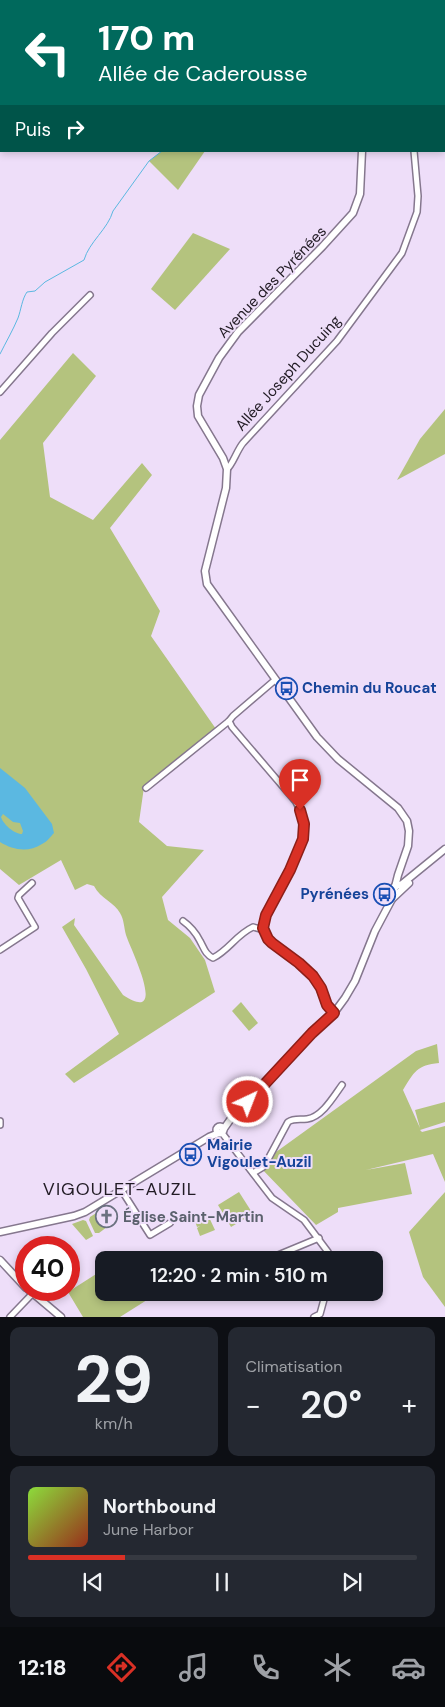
<!DOCTYPE html>
<html lang="fr">
<meta charset="utf-8">
<style>
:root{--surface:#171b24;--page:#242831;--text:#f1f3f6;--muted:#9ea1a6;--line:#363941;--accent:#d93025}
body{margin:0;font-family:"DM Sans",sans-serif;background:var(--page);color:var(--text);height:100vh;display:flex;flex-direction:column;font-size:19px;white-space:nowrap}
*{box-sizing:border-box;margin:0}
p{font-size:16px;color:var(--muted)}
.icon{flex:none;width:28px;height:28px;fill:none;stroke:currentColor;stroke-width:2;stroke-linecap:round;stroke-linejoin:round}
.map{position:relative;height:1317px;overflow:hidden}
.details{display:flex;flex-direction:column;gap:10px;padding:10px;background:#0d0f14;flex:1}
.details>*{flex:none}
.guide{position:absolute;left:0px;top:0px;width:445px;height:152px;box-shadow:0 2px 8px #0003;background:#00695c;color:#fff;overflow:hidden}
.speed{position:absolute;left:15px;top:1236px;display:flex;gap:10px;font-size:25px;font-weight:700;text-align:center}
.speed>*{display:grid;place-content:center;width:65px;height:65px;border-radius:50%;background:var(--surface);box-shadow:0 2px 8px #0003;line-height:1}
.speed .limit{border:8px solid #d22;background:#fff;color:#111}
.pin{position:absolute;display:grid;place-items:center;width:42px;height:42px;color:#fff;margin:-51px -21px;border-radius:50% 50% 50% 0;rotate:-45deg;box-shadow:0 0 5px #0007}
.pin .icon{rotate:45deg}
.me{position:absolute;width:55px;margin:-28px;rotate:43deg;stroke-linejoin:round;filter:drop-shadow(0 0 4px #0008)}
.turn{display:flex;align-items:center;gap:18px;height:105px;padding:0 15px;font-size:22px}
.turn .icon{width:65px;height:65px;stroke-width:2.5}
.turn b{display:block;font-size:35px;line-height:42px}
.then{display:flex;align-items:center;height:48px;padding:0 15px;background:#0003;gap:10px;font-size:19px}
.big{font-size:38px;font-weight:600;line-height:1.1}
.details .card{flex:1;display:flex;flex-direction:column;justify-content:center;gap:8px;min-width:0;padding:0 18px;border-radius:10px;background:var(--page)}
.details .dial{align-items:center;gap:0}
.dial b{font-size:65px;line-height:1}
.song{display:flex;align-items:center;gap:15px}
.cover{width:60px;height:60px;border-radius:8px;background:linear-gradient(135deg,hsl(90 70% 55%),hsl(10 70% 35%))}
.played{height:5px;border-radius:2px;background:linear-gradient(90deg,var(--accent) 25%,var(--line) 25%)}
.keys{display:flex;justify-content:space-around;direction:ltr}
.heat{display:flex;justify-content:space-between;align-items:center;font-size:28px;direction:ltr}
.details .tiles{flex:1;display:grid;gap:10px;grid-template-columns:1fr 1fr}
.card:last-child{grid-column:span 2}
.trip{position:absolute;left:95px;top:1251px;width:288px;height:50px;border-radius:10px;background:var(--surface);box-shadow:0 2px 8px #0003;font-weight:600;line-height:50px;text-align:center}
.tab-bar{display:flex;height:80px;justify-content:space-around;align-items:center;background:#090b0e;color:var(--muted)}
.tab-bar .icon{width:35px;height:35px}
.tab-bar .current{color:var(--accent)}
.tab-bar b{font-size:22px;color:var(--text)}
.map>svg:first-child{display:block}
.green{fill:#b4c37e}
.water{fill:#5bb8e1;fill-rule:evenodd}
.lines{fill:none;stroke-linecap:round;stroke-linejoin:round}
.stream{stroke:#5bb8e1;stroke-width:1}
.minor-casing{stroke:#85778e;stroke-width:8}
.tertiary-casing{stroke:#85778e;stroke-width:9}
.minor{stroke:#fff;stroke-width:5}
.tertiary{stroke:#fff;stroke-width:6}
.route-casing{stroke:#8d1f18;stroke-width:12}
.route{stroke:#d93025;stroke-width:9}
.labels{text-anchor:middle;dominant-baseline:central;stroke-width:4;stroke-linejoin:round;paint-order:stroke}
.street-label{font-size:15px;fill:#211b24;stroke:#eedef9}
.transit-label{font-size:15px;font-weight:bold;fill:#164399;stroke:#eedef9;text-anchor:start}
.worship-label{font-size:15px;font-weight:bold;fill:#5b616d;stroke:#eedef9;text-anchor:start}
.quarter-label{font-size:18px;letter-spacing:1px;fill:#211b24;stroke:#eedef9}
</style>
<div class="map">
<svg width="445" height="1317" viewBox="0 0 445 1317">
<rect width="100%" height="100%" fill="#eedef9"/>
<g class="green">
<path d="M 162,151 L 205,151 L 178,190 L 149,161 Z"/>
<path d="M 193,233 L 230,249 L 175,310 L 151,289 Z"/>
<path d="M 73,353 L 96,376 L 43,443 L 50,497 L 93,520 L 142,463 L 152,475 L 110,528 L 160,611 L 151,636 L 216,729 L 144,787 L 139,822 L 167,846 L 204,850 L 162,897 L 168,920 L 190,938 L 205,960 L 215,992 L 74,1083 L 65,1074 L 119,1034 L 86,969 L 62,927 L 75,918 L 74,925 L 123,995 C 170,1026 130,948 126,935 C 124,928 124,919 120,913 C 115,903 100,898 94,886 L 87,884 L 75,890 L 61,860 L 19,885 L 0,869 L 0,440 Z"/>
<path d="M 445,409 L 445,454 L 397,480 L 420,439 Z"/>
<path d="M 241,1002 L 258,1023 L 249,1031 L 232,1011 Z"/>
<path d="M 437,1044 L 439,1063 C 417,1065 414,1072 403,1090 L 420,1128 L 415,1110 L 445,1102 L 445,1122 L 420,1130 L 422,1132 L 445,1126 L 445,1182 L 433,1154 L 366,1170 L 405,1163 L 412,1194 L 338,1208 L 338,1212 L 316,1225 L 258,1165 L 416,1051 Z"/>
<path d="M 239,1192 L 253,1214 L 231,1227 L 218,1205 Z"/>
<path d="M 445,1192 L 445,1307 L 423,1277 L 409,1232 Z"/>
<path d="M 101,1210 L 107,1227 L 99,1233 L 95,1233 L 89,1220 L 90,1217 Z"/>
<path d="M 207,1213 L 215,1230 L 200,1236 L 197,1228 L 200,1226 L 197,1227 L 194,1218 Z"/>
<path d="M 83,1220 L 86,1221 L 93,1236 L 86,1240 L 72,1224 Z"/>
<path d="M 104,1269 L 104,1292 L 158,1293 L 120,1317 L 83,1317 L 68,1292 Z"/>
</g>
<path class="water" d="M 0,768 L 25,788 L 52,824 L 54,833 C 50,837 47,842 42,844 C 28,853 13,850 0,842 ZM 3,814 L 13,822 L 20,823 L 23,831 L 22,834 C 14,834 3,824 1,817 Z"/>
<g class="lines">
<g class="stream">
<path d="M 261,1 L 262,0"/>
<path d="M 0,354 C 6,342 13,330 18,318 C 21,310 22,299 27,292 L 35,291 L 45,282 L 84,260 C 89,242 108,229 113,211 L 149,161 L 162,151"/>
</g>
<defs>
<g id="minor">
<path d="M 444,23 L 445,22"/>
<path d="M 0,392 L 52,333 L 90,295"/>
<path d="M 227,469 C 232,466 237,450 243,443 L 337,341 L 402,253 L 417,212 L 418,196 L 414,151"/>
<path d="M 229,721 L 232,727 L 296,802 C 304,817 306,830 301,846 L 266,915 C 259,939 273,944 291,956 C 299,962 307,969 313,977 C 320,986 321,995 327,1005 C 328,1008 332,1010 334,1013"/>
<path d="M 146,788 L 229,721 L 233,716 L 275,680"/>
<path d="M 183,921 C 190,926 196,933 200,941 C 204,948 205,954 213,958 C 229,950 236,935 253,927 L 264,930"/>
<path d="M 0,950 L 35,927 L 18,898 L 19,895 L 32,883"/>
<path d="M 0,1121 L 0,1125"/>
<path d="M 222,1133 L 272,1198 L 304,1220 L 328,1252 L 331,1260"/>
<path d="M 253,1173 L 263,1167 L 266,1163 L 288,1122 C 294,1118 300,1120 307,1119 C 322,1117 334,1096 342,1085"/>
<path d="M 122,1191 L 150,1235 L 170,1223"/>
<path d="M 266,1260 L 319,1238"/>
<path d="M 10,1317 L 36,1290"/>
<path d="M 314,1317 L 320,1314 L 326,1292"/>
</g>
<g id="tertiary">
<path d="M 405,1 L 405,0"/>
<path d="M 394,887 L 402,884 L 445,849"/>
<path d="M 392,899 L 409,883"/>
<path d="M 312,1033 L 334,1013 L 345,998 L 355,981 L 375,931 L 392,899 L 398,875 L 408,846 L 409,831 L 407,821 L 398,808 L 338,759 L 317,737 L 207,584 L 205,571 L 226,488 L 227,469 L 223,458 L 198,416 L 197,406 L 199,395 L 219,358 L 238,332 L 322,247 L 353,213 L 360,194 L 362,151"/>
<circle cx="220" cy="1130" r="3.5"/>
<path d="M 223,1130 L 230,1120 L 314,1031"/>
<path d="M 0,1232 L 74,1216 L 85,1212 L 209,1137 L 219,1133"/>
<path d="M 0,1260 L 26,1288"/>
<path d="M 29,1290 L 61,1317"/>
</g>
</defs>
<use href="#minor" class="minor-casing"/>
<use href="#tertiary" class="tertiary-casing"/>
<use href="#minor" class="minor"/>
<use href="#tertiary" class="tertiary"/>
</g>
<g class="lines">
<defs>
<path id="route" d="M 248,1102 L 312,1033 L 334,1013 L 327,1005 L 321,988 L 313,976 L 299,963 L 272,943 L 268,939 L 263,928 L 266,915 L 290,870 L 303,839 L 304,824 L 300,810"/>
</defs>
<use href="#route" class="route-casing"/>
<use href="#route" class="route"/>
</g>
<defs>
<symbol id="bus-ring" viewBox="-11 -11 22 22"><circle r="9.5" fill="#eedef9" stroke="#1a4fb4" stroke-width="1.5"/><path d="M-5-6H5V4H4V6H2V4H-2V6H-4V4H-5ZM-3.5-4V0h7V-4ZM-3.5 1.2v1.5H-2V1.2ZM2 1.2v1.5H3.5V1.2Z" fill="#1a4fb4"/></symbol>
<symbol id="church-ring" viewBox="-11 -11 22 22"><circle r="9.5" fill="#eedef9" stroke="#6b7280" stroke-width="1.5"/><path d="M-1.2-6h2.4v3.5h3.3v2.4h-3.3V6h-2.4V-.1h-3.3v-2.4h3.3Z" fill="#6b7280"/></symbol>
</defs>
<g fill-rule="evenodd">
<use href="#bus-ring" x="274" y="676" width="25" height="25"/>
<use href="#bus-ring" x="372" y="882" width="25" height="25"/>
<use href="#bus-ring" x="178" y="1142" width="25" height="25"/>
<use href="#church-ring" x="94" y="1204" width="25" height="25"/>
</g>
<g class="labels">
<g class="street-label">
<text transform="translate(272 282) rotate(-46)">Avenue des Pyrénées</text>
<text transform="translate(288 373) rotate(-48)">Allée Joseph Ducuing</text>
</g>
<g class="transit-label">
<text x="302" y="688">Chemin du Roucat</text>
<text x="369" y="894" text-anchor="end">Pyrénées</text>
<text x="207" y="1145">Mairie<tspan x="207" dy="17">Vigoulet-Auzil</tspan></text>
</g>
<g class="worship-label">
<text x="123" y="1217">Église Saint-Martin</text>
</g>
<g class="quarter-label">
<text x="120" y="1189">VIGOULET-AUZIL</text>
</g>
</g>
</svg>
<div class="speed"><div class="limit">40</div></div>
<div class="pin" style="left:300px;top:810px;background:#d93025"><svg class="icon" aria-label="arrive" viewBox="0 0 24 24"><path d="M6 21V4h12l-3 4 3 4H6"/></svg></div>
<svg class="me" style="left:248px;top:1102px" viewBox="-20 -20 40 40"><circle r="17" fill="#d93025" stroke="#fff" stroke-width="3"/><path d="M0-11L8 9 0 5-8 9z" fill="#fff"/></svg>
<div class="trip">12:20 · 2 min · 510 m</div>
<div class="guide">
<div class="turn"><svg class="icon" aria-label="left" viewBox="0 0 24 24"><path d="M17 20v-9H6M10 6l-5 5 5 5"/></svg><div><b>170 m</b>Allée de Caderousse</div></div>
<div class="then">Puis<svg class="icon" aria-label="right" viewBox="0 0 24 24"><path d="M7 20v-9h11M14 6l5 5-5 5"/></svg></div>
</div>
</div>
<section class="details">
<div class="tiles">
<div class="card dial"><b>29</b><p>km/h</p></div>
<div class="card"><p>Climatisation</p>
<div class="heat"><a>−</a><b class="big">20°</b><a>+</a></div>
</div>
<div class="card">
<div class="song"><i class="cover"></i><div><b>Northbound</b><p>June Harbor</p></div></div>
<div class="played"></div>
<div class="keys"><svg class="icon" aria-label="previous" viewBox="0 0 24 24"><path d="M18 5L8 12l10 7zM5 5v14"/></svg><svg class="icon" aria-label="pause" viewBox="0 0 24 24"><path d="M8 5v14M16 5v14"/></svg><svg class="icon" aria-label="next" viewBox="0 0 24 24"><path d="M6 5l10 7-10 7zM19 5v14"/></svg></div>
</div>
</div>
</section>
<nav class="tab-bar">
<b>12:18</b>
<svg class="icon current" aria-label="directions" viewBox="0 0 24 24"><path d="M12 3l9 9-9 9-9-9zM9 14v-3h6M13 9l2 2-2 2"/></svg>
<svg class="icon" aria-label="music" viewBox="0 0 24 24"><path d="M9 18V5l10-2v13"/><circle cx="6" cy="18" r="3"/><circle cx="16" cy="16" r="3"/></svg>
<svg class="icon" aria-label="phone" viewBox="0 0 24 24"><path d="M5 4h4l2 5-3 2q2 4 5 5l2-3 5 2v4C11 20 4 13 5 4z"/></svg>
<svg class="icon" aria-label="climate" viewBox="0 0 24 24"><path d="M12 3v18M4 7l16 10M4 17L20 7"/></svg>
<svg class="icon" aria-label="car" viewBox="0 0 24 24"><path d="M5 17H2v-5l4-1 3-4h7l3 4 3 1v5h-3M9 17h6M6 11h13"/><circle cx="7" cy="17" r="2"/><circle cx="17" cy="17" r="2"/></svg>
</nav>
